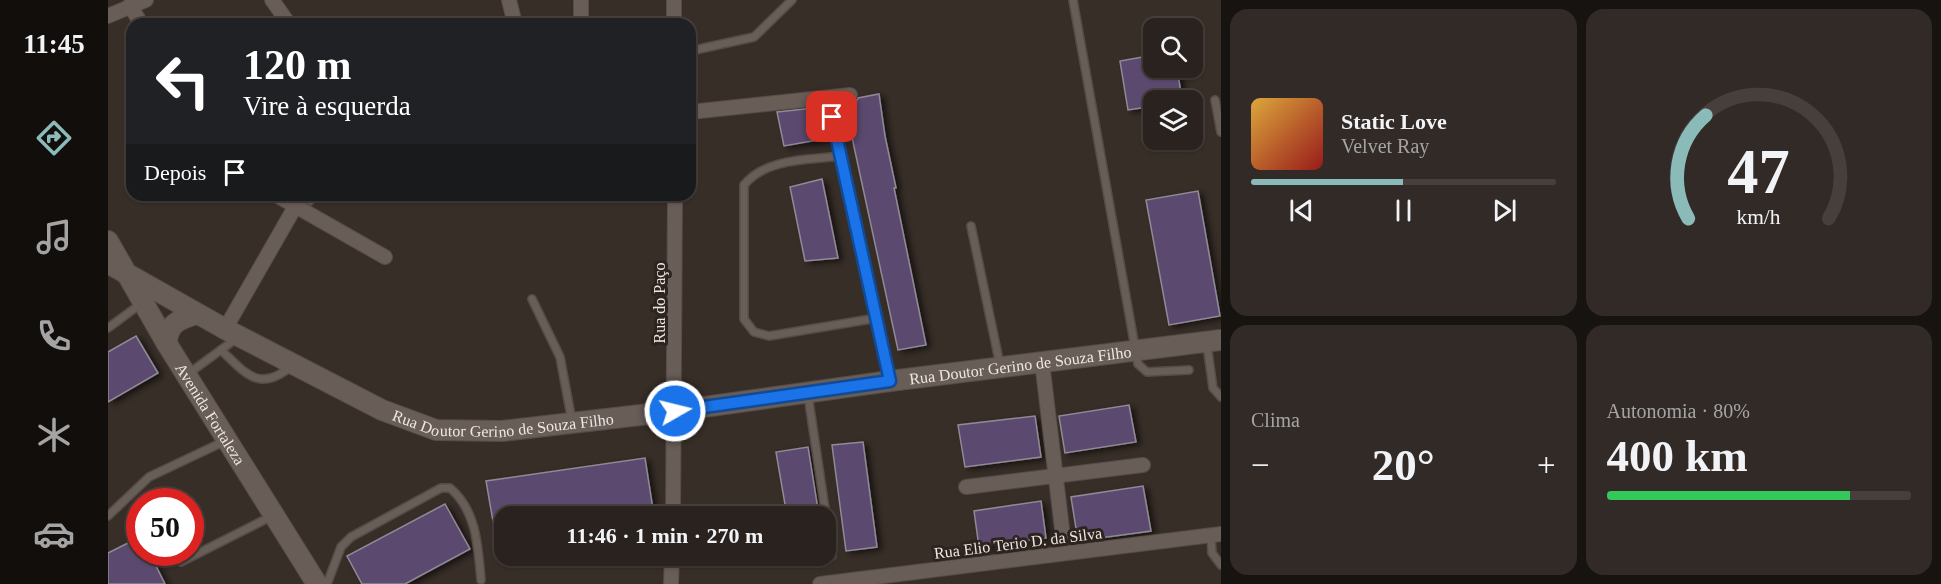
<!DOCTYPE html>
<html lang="pt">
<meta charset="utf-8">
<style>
:root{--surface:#2a221e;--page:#322a27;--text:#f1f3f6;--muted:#a5a4a4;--line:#463f3c;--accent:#8bbbb9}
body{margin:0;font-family:Georgia,serif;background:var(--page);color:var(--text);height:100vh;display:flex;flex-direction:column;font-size:22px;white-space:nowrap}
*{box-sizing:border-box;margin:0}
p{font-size:20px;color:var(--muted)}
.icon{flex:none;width:33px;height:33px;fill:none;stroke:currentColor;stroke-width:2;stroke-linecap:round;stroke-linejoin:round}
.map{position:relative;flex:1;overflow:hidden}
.details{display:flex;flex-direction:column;gap:9px;padding:9px;background:#171310;width:720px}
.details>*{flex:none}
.top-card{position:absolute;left:18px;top:18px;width:570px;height:183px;border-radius:18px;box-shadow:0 2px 4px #0004,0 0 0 2px var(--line);background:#202124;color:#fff;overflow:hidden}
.fabs{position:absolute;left:1035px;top:18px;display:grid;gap:12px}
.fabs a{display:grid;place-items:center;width:60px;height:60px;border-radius:12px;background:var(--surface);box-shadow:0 2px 4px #0004,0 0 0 2px var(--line);font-size:30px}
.speed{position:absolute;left:18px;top:488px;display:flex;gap:12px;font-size:30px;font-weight:700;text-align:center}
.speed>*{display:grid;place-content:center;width:78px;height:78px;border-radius:50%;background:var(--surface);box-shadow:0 2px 4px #0004,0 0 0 2px var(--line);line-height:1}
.speed .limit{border:9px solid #d22;background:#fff;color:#111}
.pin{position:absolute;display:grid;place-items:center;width:51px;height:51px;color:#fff;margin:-26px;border-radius:12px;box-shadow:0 3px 9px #0006}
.me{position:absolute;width:66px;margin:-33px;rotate:82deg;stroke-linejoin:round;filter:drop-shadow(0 0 4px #0008)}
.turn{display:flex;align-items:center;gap:21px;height:126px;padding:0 18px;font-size:27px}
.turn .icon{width:78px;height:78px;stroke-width:2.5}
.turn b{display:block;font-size:42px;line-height:51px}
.then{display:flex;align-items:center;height:57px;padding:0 18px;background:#0003;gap:12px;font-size:22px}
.big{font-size:45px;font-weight:700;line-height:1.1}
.details .card{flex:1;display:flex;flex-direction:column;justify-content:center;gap:9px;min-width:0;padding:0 21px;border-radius:18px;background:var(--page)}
.details .dial{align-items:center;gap:0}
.dial svg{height:156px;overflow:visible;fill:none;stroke:var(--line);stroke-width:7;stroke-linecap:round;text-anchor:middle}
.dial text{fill:var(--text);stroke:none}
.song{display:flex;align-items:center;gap:18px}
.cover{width:72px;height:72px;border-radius:9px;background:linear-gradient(135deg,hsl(40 70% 55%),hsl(0 70% 35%))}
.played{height:6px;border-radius:3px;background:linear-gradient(90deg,var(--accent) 50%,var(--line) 50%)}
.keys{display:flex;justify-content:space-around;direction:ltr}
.heat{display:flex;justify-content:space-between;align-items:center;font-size:33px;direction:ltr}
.charge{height:9px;border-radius:4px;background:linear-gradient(90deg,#34c759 80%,var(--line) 0)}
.details .tiles{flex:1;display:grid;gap:9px;grid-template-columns:repeat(2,1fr)}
.trip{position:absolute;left:386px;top:506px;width:342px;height:60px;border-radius:18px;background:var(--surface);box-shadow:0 2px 4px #0004,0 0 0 2px var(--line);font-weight:700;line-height:60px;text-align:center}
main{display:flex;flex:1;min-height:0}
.tabs{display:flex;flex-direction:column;width:108px;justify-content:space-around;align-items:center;background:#110e0c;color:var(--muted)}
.tabs .icon{width:42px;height:42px}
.tabs .current{color:var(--accent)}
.tabs b{font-size:27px;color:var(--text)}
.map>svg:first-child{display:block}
.building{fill:#5b4970;stroke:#8f8a95;stroke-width:1.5;filter:url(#shadow)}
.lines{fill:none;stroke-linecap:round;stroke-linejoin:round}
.service-casing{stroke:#554c48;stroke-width:10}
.minor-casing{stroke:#554c48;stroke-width:16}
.secondary-casing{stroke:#554c48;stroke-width:22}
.service{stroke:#685d57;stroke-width:7}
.minor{stroke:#685d57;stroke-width:14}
.secondary{stroke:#685d57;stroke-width:20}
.route-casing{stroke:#114b97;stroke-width:15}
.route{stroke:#1a73e8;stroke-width:10}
.labels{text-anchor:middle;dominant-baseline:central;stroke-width:6;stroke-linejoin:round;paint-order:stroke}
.street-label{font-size:16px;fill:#ede7e3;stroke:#2e241f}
</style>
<main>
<nav class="tabs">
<b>11:45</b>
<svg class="icon current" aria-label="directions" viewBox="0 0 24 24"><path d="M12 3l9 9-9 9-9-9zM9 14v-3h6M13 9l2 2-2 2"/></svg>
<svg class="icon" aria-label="music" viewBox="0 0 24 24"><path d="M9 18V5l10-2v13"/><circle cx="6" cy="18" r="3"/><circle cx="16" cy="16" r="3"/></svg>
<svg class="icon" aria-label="phone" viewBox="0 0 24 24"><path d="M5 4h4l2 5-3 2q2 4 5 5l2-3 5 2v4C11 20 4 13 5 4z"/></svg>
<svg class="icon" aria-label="climate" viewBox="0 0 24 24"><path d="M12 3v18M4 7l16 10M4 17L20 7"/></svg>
<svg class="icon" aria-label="car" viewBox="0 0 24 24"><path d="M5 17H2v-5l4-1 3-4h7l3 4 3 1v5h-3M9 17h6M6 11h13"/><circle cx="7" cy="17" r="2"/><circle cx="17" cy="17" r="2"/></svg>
</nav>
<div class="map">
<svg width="1113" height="584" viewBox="0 0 1113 584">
<defs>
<filter id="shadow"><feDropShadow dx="4.5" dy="2.5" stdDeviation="3" flood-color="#0009"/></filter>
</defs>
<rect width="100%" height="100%" fill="#382e28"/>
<g class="building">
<path d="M 1046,55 L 1046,68 L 1069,68 L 1074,100 L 1046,100 L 1046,106 L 1020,110 L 1012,61 Z"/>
<path d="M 771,94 L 777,136 L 788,188 L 786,188 L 818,345 L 790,350 L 737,105 L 747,103 L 750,98 Z"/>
<path d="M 715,107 L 721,138 L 676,146 L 669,112 Z"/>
<path d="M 714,179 L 730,258 L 697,261 L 682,187 Z"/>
<path d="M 1090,191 L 1112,316 L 1061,325 L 1038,200 Z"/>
<path d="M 28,336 L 50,373 L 0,402 L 0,352 Z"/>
<path d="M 1021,405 L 1028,442 L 957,453 L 951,416 Z"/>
<path d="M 927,416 L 933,457 L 857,467 L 850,425 Z"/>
<path d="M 755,442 L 769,547 L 738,551 L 724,445 Z"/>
<path d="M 700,447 L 711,516 L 679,516 L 668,452 Z"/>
<path d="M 537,458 L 546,516 L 396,516 L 396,532 L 387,533 L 378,481 Z"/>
<path d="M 1035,486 L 1043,531 L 970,541 L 963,497 Z"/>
<path d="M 933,501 L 938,538 L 871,547 L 866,511 Z"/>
<path d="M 337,504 L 362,549 L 297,584 L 254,584 L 239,556 Z"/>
<path d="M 32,537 L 32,552 L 41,552 L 57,584 L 0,584 L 0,553 Z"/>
</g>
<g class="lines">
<defs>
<g id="service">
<path d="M 965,0 L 1030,364 L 1039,372 L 1081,370"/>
<path d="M 582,51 L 646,37 L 684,0"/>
<path d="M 720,97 L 782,379"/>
<path d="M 1107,100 L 1113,132"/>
<path d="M 733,156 C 700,160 658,158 636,185 L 636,319 L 646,332 L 661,336 L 769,318"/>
<path d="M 202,201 L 206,195"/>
<path d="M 863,226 L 892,365"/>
<path d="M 424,299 L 452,357 L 464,421"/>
<path d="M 0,328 L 34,303"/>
<path d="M 1099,345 L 1105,388 L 1113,397"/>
<path d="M 113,350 C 139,375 152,393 185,365"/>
<path d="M 80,374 L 129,338"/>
<path d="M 700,395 L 724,556"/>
<path d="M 0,516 L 41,477 L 117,441"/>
<path d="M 1103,535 L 1104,553 L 1113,565"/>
<path d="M 73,562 L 164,516"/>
<path d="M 219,584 L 233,547 L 243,537 L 333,488 L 342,488 C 369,511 370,547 373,580"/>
</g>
<g id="minor">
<path d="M 164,0 L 181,24"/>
<path d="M 401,0 L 407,24"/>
<path d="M 473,0 L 473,24"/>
<path d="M 566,0 L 566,24"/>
<path d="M 22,5 L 33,24"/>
<path d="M 0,16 L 38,0"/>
<path d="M 582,112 L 742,95"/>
<path d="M 168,195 L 277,257"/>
<path d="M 117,329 L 187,207"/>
<path d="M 934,362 L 955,537"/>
<path d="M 858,487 L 1035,465"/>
<path d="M 565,516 L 567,195"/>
<path d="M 563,584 L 564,555"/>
<path d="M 712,584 L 1113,534"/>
</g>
<g id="secondary">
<path id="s1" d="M 0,241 L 59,344 L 209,584"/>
<path id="s2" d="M 0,263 L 117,329 L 274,410 L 328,430 L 394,431 L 567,411 L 782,381 L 1113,340"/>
<path d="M 59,344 C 59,324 71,319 89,314"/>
</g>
</defs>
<use href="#service" class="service-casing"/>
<use href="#minor" class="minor-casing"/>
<use href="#secondary" class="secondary-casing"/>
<use href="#service" class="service"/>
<use href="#minor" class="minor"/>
<use href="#secondary" class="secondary"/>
</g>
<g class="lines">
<defs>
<path id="route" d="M 567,411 L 782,381 L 724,117"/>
</defs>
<use href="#route" class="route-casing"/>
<use href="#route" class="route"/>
</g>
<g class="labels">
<g class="street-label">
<text transform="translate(551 303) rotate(-90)">Rua do Paço</text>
<text stroke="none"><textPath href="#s2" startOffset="957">Rua Doutor Gerino de Souza Filho</textPath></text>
<text stroke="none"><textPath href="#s1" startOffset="201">Avenida Fortaleza</textPath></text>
<text stroke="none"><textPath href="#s2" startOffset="435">Rua Doutor Gerino de Souza Filho</textPath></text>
<text transform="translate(910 543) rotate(-7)">Rua Elio Terio D. da Silva</text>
</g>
</g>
</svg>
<div class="fabs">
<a><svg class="icon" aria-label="search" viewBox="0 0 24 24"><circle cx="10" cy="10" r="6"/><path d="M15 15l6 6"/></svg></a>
<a><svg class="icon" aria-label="layers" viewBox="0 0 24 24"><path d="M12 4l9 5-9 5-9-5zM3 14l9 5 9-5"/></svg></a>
</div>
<div class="speed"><div class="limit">50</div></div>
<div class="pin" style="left:724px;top:117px;background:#d93025"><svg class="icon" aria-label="arrive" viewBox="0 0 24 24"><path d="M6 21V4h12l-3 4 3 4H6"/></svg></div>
<svg class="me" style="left:567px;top:411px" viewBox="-20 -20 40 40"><circle r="17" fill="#1a73e8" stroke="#fff" stroke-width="3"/><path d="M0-11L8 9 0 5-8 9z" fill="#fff"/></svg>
<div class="trip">11:46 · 1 min · 270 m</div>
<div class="top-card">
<div class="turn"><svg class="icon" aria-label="left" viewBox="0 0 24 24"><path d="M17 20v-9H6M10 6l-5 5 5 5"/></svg><div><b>120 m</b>Vire à esquerda</div></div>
<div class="then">Depois<svg class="icon" aria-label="arrive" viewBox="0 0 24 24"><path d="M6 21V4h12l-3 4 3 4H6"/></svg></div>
</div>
</div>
<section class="details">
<div class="tiles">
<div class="card">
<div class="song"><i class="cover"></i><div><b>Static Love</b><p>Velvet Ray</p></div></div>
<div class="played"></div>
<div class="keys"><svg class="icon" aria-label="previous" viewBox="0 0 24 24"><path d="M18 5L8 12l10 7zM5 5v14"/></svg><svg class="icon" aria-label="pause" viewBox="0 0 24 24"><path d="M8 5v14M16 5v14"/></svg><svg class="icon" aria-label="next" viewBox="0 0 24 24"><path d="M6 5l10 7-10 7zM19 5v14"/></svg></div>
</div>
<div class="card dial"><svg viewBox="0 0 100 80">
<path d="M14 69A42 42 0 1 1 86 69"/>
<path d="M14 69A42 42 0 0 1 23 16" stroke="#8bbbb9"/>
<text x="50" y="56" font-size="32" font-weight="700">47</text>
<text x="50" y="72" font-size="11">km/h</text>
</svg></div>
<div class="card"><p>Clima</p>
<div class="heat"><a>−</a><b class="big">20°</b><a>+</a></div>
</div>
<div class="card"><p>Autonomia · 80%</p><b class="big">400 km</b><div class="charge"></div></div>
</div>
</section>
</main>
